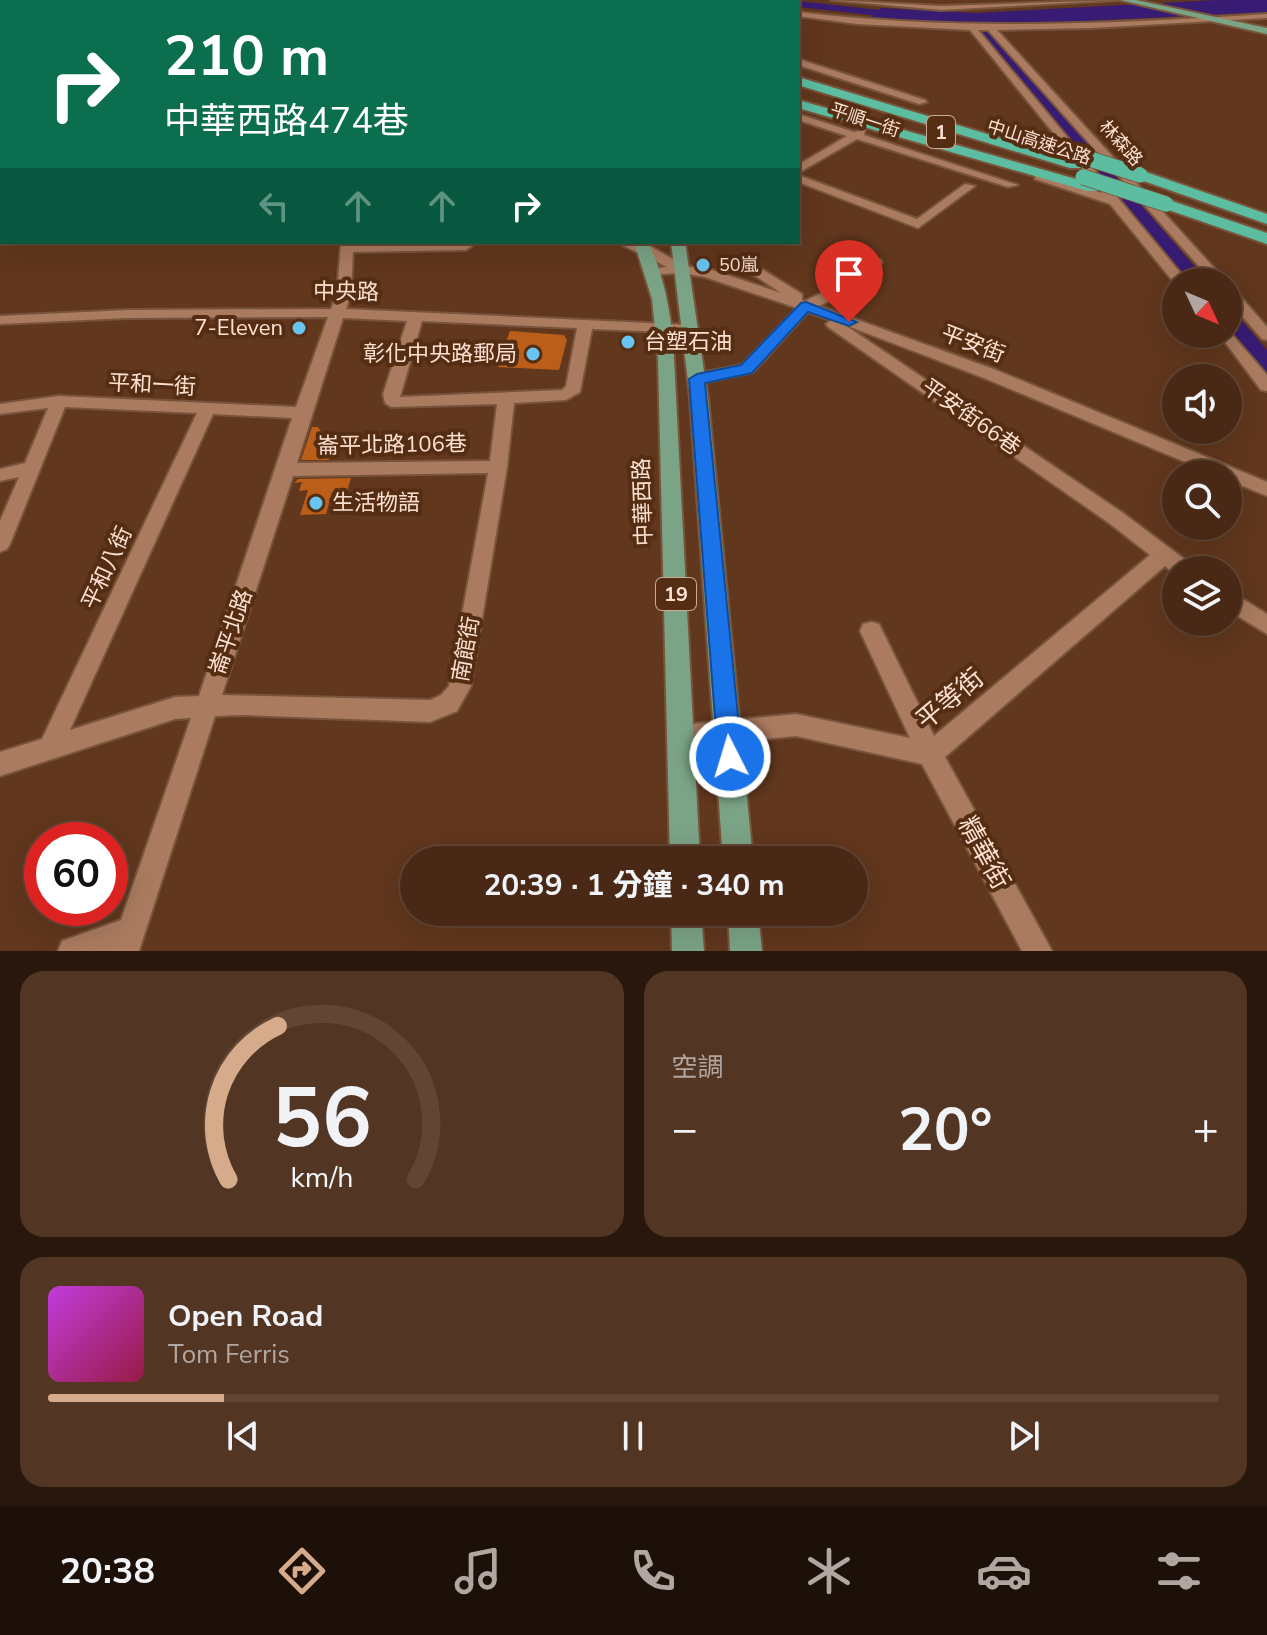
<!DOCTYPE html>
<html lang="zh-TW">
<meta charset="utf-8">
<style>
:root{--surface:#492916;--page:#533523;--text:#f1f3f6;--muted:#b1a6a1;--line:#614535;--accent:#d6ab8b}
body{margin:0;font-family:"Nunito Sans","Noto Sans TC",sans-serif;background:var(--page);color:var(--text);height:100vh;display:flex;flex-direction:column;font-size:30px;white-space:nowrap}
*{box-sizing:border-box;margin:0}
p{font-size:26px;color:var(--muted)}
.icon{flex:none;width:44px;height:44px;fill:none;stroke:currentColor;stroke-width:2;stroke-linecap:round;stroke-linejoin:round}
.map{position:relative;height:951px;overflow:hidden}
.side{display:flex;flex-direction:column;gap:20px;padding:20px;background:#28170c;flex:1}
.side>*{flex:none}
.guide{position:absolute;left:0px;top:0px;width:800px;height:244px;box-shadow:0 8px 32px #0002,0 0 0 2px var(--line);background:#0b6e4f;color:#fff;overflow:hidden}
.needle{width:52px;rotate:134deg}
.buttons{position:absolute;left:1162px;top:268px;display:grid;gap:16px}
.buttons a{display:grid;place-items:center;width:80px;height:80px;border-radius:50%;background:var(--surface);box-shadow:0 8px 32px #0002,0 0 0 2px var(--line);font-size:40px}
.speed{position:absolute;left:24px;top:822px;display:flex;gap:16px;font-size:40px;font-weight:700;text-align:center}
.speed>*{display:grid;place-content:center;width:104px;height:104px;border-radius:50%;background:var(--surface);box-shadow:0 8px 32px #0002,0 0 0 2px var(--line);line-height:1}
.speed .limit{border:12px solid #d22;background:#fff;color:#111}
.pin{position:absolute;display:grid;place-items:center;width:68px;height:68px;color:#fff;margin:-82px -34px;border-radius:50% 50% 50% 0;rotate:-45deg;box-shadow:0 0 8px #0007}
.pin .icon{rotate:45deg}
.me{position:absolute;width:88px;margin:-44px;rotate:355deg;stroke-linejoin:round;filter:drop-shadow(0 0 6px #0008)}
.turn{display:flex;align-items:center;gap:28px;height:168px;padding:0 32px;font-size:36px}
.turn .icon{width:104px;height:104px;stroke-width:2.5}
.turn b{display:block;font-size:56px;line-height:68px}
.lanes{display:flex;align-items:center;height:76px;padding:0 32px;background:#0003;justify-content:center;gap:40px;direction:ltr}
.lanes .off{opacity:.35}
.big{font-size:60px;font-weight:700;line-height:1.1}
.side .widget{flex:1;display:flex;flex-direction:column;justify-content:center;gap:12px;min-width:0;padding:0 28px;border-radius:24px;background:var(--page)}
.side .dial{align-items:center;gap:0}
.dial svg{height:208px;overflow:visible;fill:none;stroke:var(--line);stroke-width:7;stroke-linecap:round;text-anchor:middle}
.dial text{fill:var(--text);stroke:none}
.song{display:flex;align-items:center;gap:24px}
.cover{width:96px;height:96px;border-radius:12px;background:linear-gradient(135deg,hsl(290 70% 55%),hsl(340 70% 35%))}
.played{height:8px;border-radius:4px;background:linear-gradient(90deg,var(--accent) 15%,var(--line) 15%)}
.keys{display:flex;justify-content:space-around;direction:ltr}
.heat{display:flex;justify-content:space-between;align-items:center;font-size:44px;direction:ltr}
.side .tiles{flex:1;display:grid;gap:20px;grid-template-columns:1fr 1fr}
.widget:last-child{grid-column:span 2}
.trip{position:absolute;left:400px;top:846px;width:468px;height:80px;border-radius:40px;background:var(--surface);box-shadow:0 8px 32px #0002,0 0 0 2px var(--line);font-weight:700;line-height:80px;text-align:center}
.tab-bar{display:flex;height:128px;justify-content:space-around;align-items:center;background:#1d1009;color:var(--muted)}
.tab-bar .icon{width:56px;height:56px}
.tab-bar .active{color:var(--accent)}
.tab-bar b{font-size:36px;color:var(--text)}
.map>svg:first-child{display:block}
.water{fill:#381b73}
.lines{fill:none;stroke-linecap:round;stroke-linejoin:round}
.stream{stroke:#381b73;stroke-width:2}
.river{fill:#381b73;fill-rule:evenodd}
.building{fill:#ba5e19}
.minor-casing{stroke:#78543c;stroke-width:4}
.major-casing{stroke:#78543c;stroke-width:4}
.highway-casing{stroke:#78543c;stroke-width:4}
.minor{fill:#aa7b5f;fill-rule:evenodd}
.major{fill:#7ba386;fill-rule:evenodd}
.highway{fill:#5cbda0;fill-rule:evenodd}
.highway-bridge-casing{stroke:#78543c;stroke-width:17;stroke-linecap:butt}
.highway-bridge{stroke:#5cbda0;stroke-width:15}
.route{fill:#1a73e8;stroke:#114b97;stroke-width:2}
.poi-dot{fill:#68c4f0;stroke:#552d12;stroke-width:3}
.labels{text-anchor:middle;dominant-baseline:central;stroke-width:8;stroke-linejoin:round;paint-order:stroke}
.far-street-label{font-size:18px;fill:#fce1d2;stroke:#552d12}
.far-poi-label{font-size:18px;fill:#fce1d2;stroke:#552d12;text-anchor:start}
.shield{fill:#552d12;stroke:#caab98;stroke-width:2}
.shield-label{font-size:20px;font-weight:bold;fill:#fce1d2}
.street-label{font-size:22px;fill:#fce1d2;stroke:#552d12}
.poi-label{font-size:22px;fill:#fce1d2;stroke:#552d12;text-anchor:end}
.near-street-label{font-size:26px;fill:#fce1d2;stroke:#552d12}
</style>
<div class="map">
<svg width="1267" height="951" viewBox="0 0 1267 951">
<rect width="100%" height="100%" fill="#61371d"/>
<g class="water">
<path d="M 1217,0 L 1267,0 L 1267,12 L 986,26 L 1208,282 L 1189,282 L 974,25 L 868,20 L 881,8 L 976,13 Z"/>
<path d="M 1228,305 L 1267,350 L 1267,375 L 1228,329 Z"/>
</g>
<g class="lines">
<path class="stream" d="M 160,0 L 164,2"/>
<path class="river" d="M 798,1 L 907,13 L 912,16 L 907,19 L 798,7 L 798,2 L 794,2 Z"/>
</g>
<g class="building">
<path d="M 510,331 L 564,335 L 567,340 L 559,370 L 497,367 Z"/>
<path d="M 312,427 L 318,427 L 331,447 L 329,460 L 301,460 Z"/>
<path d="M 351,478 L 347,492 L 332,492 L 326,514 L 300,515 L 308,490 L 299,491 L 302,482 L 294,483 L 298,479 Z"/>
</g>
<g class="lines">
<defs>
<g id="minor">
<path d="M 409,0 L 420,0 L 422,2 L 411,2 Z"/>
<path d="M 831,0 L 941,6 L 1119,0 L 941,10 Z"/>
<path d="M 798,12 C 955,31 1110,24 1267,14 L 1267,18 L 1091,28 L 997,30 L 1227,282 L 1213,282 L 988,30 L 978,30 L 1188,282 L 1176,282 L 1176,285 L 1110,204 L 1035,179 L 1035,175 L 1039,174 L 1102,193 L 970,30 L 857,24 L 798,16 Z"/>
<path d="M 798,59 L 925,100 L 927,102 L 919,104 L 798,65 Z"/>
<rect x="0" y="83" width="2" height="6"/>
<rect x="0" y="107" width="2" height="6"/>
<path d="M 798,114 L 854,132 L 865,130 L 864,135 L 1018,185 L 1008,187 L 857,139 L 798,173 L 798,165 L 847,136 L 798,120 Z"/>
<path d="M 798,175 L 917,219 L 965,184 L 975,186 L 918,228 L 798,182 Z"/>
<path d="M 2,231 L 2,241 L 0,242 L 0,232 Z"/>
<path d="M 341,242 L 466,242 L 472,246 L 466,250 L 353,252 L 351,293 L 346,309 L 691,325 L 698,329 L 691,333 L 592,329 L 580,392 L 566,400 L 514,403 L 507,467 L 471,686 L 457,711 L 430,722 L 242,715 L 215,716 L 139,951 L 58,951 L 62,941 L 121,920 L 191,718 L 175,719 L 0,776 L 0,752 L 42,739 L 197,413 L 65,407 L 10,544 L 7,549 L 0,552 L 0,521 L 19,477 L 0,481 L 0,469 L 25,463 L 48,408 L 0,414 L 0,404 L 59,396 L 296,407 L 328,317 L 128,318 L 0,324 L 0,316 L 128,310 L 331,309 L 337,293 ZM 343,318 L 407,321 L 383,394 L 385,403 L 391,407 L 497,404 L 490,461 L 297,463 ZM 422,321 L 577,328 L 566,386 L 562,390 L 400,397 ZM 213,414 L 292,418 L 199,696 L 175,697 L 70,730 ZM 488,473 L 449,686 L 441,695 L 430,700 L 222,695 L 293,476 Z"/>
<path d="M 616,242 L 636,242 L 650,246 L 685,266 L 712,270 L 781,293 L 748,271 L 755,267 L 760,268 L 802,294 L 802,300 L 805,301 L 854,277 L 870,259 L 880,259 L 882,262 L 864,283 L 819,306 L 996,370 L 1267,482 L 1267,496 L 1228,480 L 1228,474 L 1214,474 L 984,378 L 845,325 L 1123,513 L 1191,564 L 1194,570 L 1176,570 L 1176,575 L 1165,566 L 945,757 L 1052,951 L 1022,951 L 922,764 L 796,736 L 681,747 L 673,744 L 669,736 L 673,728 L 681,725 L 796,714 L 910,738 L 860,631 L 863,624 L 871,622 L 879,624 L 934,736 L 1150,555 L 1109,523 L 828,327 L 826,324 L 831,320 L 808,312 L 753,372 L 697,384 L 691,383 L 689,379 L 691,375 L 742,365 L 797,308 L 705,277 L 681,273 L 649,275 L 649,269 L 667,267 Z"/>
<path d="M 1228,287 L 1233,288 L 1267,327 L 1267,340 L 1262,339 L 1228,300 Z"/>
<path d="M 1228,330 L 1267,375 L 1267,391 L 1261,390 L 1219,334 L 1228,334 Z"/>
<path d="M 1228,590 L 1267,614 L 1267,634 L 1228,610 Z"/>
</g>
<g id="major">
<path d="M 591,0 L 601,0 L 590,2 Z"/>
<path d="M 711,0 L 719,0 L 720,2 L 712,2 Z"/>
<path d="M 1120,0 L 1136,0 L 1267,28 L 1267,34 Z"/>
<path d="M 634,242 L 648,242 C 663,273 669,305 673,339 L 700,860 L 670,860 L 658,359 L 652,299 Z"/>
<path d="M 671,242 L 685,242 L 708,398 L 753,860 L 723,860 L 690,398 Z"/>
<path d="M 671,912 L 701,912 L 704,951 L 672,951 Z"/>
<path d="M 728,912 L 758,912 L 762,951 L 730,951 Z"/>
</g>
<g id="highway">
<path d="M 435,0 L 449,0 L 450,2 L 436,2 Z"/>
<path d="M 499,0 L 516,0 L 517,2 L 500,2 Z"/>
<path d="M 560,0 L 580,0 L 581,2 L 561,2 Z"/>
<path d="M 798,77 L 1080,162 L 1082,165 L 1080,168 L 1070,168 L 798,85 Z"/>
<path d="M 798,100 L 1097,185 L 1100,188 L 1097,191 L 1087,191 L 798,108 Z"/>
<path d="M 1140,170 L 1267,214 L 1267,224 L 1135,178 L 1132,175 Z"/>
<path d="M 1166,199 L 1267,233 L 1267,244 L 1160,207 L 1158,204 Z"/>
</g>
</defs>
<use href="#minor" class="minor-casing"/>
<use href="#major" class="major-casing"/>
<use href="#highway" class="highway-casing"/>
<use href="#minor" class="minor"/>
<use href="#major" class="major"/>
<use href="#highway" class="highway"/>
<defs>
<g id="highway-bridge">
<path d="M 1062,150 L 1140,175"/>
<path d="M 1083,177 L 1166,204"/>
</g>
</defs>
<use href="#highway-bridge" class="highway-bridge-casing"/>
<use href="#highway-bridge" class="highway-bridge"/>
</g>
<path class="route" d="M 806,302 L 857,322 L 849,326 L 808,312 L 752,373 L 705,383 L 742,757 L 739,765 L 730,769 L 721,765 L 718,757 L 689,379 L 697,374 L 741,365 L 801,303 Z"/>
<g class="poi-dot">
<circle cx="703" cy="265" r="8"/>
<circle cx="299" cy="328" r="8"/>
<circle cx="628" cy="342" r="8"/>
<circle cx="533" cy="354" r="8"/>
<circle cx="316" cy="503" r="8"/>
</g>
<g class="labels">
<g class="far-street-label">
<text transform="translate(865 120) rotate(18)">平順一街</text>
<text transform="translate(1039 142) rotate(18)">中山高速公路</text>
<text transform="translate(1121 143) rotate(48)">林森路</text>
</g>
<g class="far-poi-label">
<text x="719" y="265">50嵐</text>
</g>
<g class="shield">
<rect x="927" y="116" width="28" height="32" rx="6"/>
<rect x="656" y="578" width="40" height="32" rx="6"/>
</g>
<g class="shield-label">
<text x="941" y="132">1</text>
<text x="676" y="594">19</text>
</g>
<g class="street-label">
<text transform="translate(346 292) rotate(1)">中央路</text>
<text transform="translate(973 344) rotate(21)">平安街</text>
<text transform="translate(152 385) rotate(3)">平和一街</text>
<text transform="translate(971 417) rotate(35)">平安街66巷</text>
<text transform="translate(392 445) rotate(-1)">崙平北路106巷</text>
<text transform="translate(643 502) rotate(-92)">中華西路</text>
<text transform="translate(107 568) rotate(-65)">平和八街</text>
<text transform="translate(231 632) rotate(-71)">崙平北路</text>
<text transform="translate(466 649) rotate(-80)">南館街</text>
</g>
<g class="poi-label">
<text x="283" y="328">7-Eleven</text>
<text x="644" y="342" text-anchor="start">台塑石油</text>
<text x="517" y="354">彰化中央路郵局</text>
<text x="332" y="503" text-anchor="start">生活物語</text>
</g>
<g class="near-street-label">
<text transform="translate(950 699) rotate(-40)">平等街</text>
<text transform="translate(984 853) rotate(61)">精華街</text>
</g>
</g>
</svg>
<div class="buttons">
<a><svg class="needle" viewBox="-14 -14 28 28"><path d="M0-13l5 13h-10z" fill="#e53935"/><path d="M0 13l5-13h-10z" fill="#b1a6a1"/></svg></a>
<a><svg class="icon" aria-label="sound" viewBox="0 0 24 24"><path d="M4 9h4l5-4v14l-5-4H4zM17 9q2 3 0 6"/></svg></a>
<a><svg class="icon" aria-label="search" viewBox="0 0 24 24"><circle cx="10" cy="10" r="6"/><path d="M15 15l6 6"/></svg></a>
<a><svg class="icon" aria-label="layers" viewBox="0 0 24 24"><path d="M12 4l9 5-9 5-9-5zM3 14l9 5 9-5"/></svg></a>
</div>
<div class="speed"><div class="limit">60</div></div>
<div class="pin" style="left:849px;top:322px;background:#d93025"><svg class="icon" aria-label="arrive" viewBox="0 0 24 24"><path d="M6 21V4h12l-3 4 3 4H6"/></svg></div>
<svg class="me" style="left:730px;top:757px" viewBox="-20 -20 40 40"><circle r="17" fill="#1a73e8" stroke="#fff" stroke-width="3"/><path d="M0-11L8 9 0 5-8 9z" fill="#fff"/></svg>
<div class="trip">20:39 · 1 分鐘 · 340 m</div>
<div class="guide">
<div class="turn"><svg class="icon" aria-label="right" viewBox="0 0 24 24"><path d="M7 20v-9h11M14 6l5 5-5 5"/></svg><div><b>210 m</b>中華西路474巷</div></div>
<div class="lanes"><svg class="icon off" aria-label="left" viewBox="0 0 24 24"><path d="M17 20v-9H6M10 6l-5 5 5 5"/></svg><svg class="icon off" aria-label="ahead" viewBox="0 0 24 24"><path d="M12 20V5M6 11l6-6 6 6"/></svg><svg class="icon off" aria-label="ahead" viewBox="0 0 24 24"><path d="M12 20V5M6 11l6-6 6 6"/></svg><svg class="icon" aria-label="right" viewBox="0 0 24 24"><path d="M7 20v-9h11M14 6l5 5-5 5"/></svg></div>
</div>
</div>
<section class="side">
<div class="tiles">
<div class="widget dial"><svg viewBox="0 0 100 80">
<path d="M14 69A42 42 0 1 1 86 69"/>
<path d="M14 69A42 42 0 0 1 33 10" stroke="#d6ab8b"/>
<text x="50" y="56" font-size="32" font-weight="700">56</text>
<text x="50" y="72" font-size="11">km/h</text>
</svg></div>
<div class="widget"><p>空調</p>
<div class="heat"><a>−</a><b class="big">20°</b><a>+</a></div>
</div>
<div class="widget">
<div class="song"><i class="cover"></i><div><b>Open Road</b><p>Tom Ferris</p></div></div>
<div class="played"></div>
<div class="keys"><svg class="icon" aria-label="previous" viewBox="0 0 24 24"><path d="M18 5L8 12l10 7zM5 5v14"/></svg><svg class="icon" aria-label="pause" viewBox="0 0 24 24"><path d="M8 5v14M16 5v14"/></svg><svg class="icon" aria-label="next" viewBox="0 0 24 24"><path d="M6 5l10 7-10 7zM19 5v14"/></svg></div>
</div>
</div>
</section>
<nav class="tab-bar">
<b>20:38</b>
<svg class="icon active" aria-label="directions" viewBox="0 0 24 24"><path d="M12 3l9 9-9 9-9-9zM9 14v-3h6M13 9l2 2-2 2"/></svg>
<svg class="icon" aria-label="music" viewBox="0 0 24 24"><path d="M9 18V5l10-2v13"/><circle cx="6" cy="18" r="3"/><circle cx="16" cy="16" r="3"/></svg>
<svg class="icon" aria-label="phone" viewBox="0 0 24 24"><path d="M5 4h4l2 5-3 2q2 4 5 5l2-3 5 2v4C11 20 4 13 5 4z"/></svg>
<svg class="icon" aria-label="climate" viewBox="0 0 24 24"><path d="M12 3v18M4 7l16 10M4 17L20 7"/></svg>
<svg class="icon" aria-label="car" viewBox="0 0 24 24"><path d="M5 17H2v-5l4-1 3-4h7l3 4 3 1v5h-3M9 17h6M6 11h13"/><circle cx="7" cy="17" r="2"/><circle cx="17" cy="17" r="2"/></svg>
<svg class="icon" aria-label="filters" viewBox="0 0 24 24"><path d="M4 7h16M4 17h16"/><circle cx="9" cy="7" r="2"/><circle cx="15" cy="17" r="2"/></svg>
</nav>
